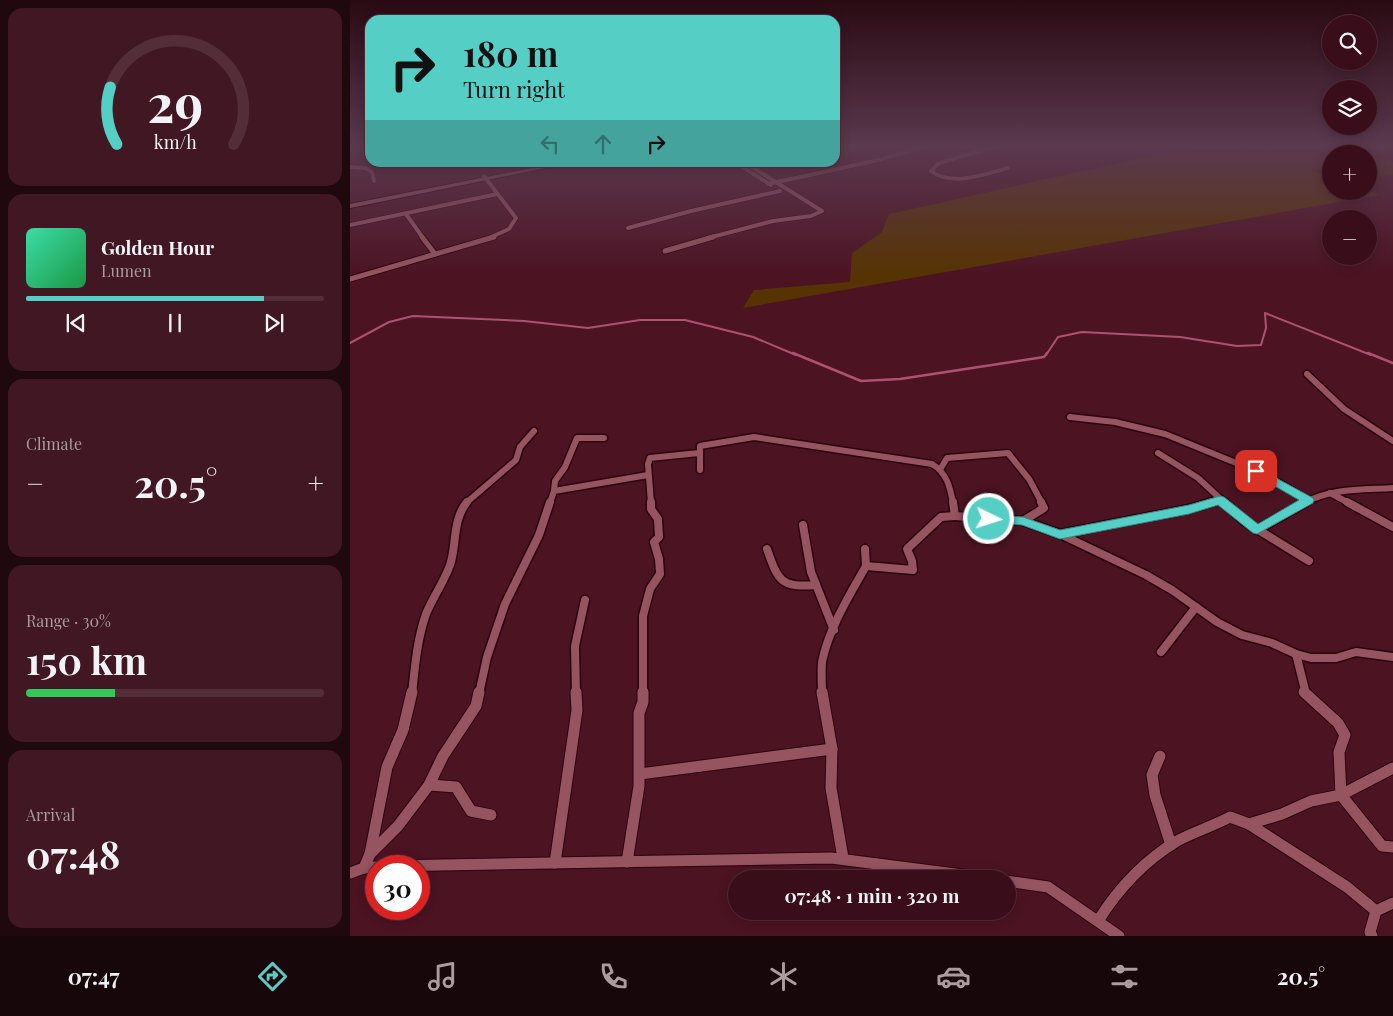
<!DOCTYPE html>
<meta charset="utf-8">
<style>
:root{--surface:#390e1a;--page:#401723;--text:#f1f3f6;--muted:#ab9ca2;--line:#532e39;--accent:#55cec5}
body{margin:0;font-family:"Playfair Display",serif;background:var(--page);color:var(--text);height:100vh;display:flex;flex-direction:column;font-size:19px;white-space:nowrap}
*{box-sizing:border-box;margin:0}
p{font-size:16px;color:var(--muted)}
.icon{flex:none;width:28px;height:28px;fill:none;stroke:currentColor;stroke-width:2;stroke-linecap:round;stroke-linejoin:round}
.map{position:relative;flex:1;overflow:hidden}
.details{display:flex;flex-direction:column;gap:8px;padding:8px;background:#1f080e;width:350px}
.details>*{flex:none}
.top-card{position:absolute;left:15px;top:15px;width:475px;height:152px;border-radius:15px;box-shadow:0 2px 12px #0003,0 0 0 1px var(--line);background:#55cec5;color:#111;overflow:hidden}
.tools{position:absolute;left:972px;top:15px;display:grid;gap:10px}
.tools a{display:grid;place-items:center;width:55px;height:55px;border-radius:50%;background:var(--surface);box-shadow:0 2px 12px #0003,0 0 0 1px var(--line);font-size:25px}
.speed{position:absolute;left:15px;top:855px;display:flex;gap:10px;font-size:25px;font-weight:700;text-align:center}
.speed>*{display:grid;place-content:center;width:65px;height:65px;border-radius:50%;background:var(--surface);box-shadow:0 2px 12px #0003,0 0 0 1px var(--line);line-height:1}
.speed .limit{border:8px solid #d22;background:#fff;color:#111}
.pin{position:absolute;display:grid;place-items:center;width:42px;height:42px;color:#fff;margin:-21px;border-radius:10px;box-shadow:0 2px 8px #0006}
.me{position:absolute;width:55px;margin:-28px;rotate:94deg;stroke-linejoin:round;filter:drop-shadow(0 0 4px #0008)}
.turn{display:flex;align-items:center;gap:18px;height:105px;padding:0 15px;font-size:22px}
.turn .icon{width:65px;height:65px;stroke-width:2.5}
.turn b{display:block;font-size:35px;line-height:42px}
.lanes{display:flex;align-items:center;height:48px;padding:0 15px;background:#0003;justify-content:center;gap:25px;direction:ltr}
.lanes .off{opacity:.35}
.big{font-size:38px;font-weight:700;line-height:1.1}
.details .tile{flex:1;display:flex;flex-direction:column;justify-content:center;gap:8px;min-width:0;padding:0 18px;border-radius:15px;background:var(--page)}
.details .dial{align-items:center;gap:0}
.dial svg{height:130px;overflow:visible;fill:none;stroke:var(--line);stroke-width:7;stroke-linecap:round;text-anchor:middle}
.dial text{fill:var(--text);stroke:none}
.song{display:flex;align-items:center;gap:15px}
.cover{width:60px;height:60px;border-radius:8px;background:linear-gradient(135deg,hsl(160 70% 55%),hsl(140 70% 35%))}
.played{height:5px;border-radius:2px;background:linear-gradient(90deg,var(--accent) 80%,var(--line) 80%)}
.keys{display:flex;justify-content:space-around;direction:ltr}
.heat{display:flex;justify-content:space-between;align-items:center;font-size:28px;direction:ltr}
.charge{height:8px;border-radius:4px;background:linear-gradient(90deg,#34c759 30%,var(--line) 0)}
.trip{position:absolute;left:378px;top:870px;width:288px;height:50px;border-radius:25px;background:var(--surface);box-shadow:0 2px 12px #0003,0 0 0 1px var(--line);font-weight:700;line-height:50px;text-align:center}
.menu{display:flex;height:80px;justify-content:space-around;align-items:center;background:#17060a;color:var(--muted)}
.menu .icon{width:35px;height:35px}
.menu .selected{color:var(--accent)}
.menu b{font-size:22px;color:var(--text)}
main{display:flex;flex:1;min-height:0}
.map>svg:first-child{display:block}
.green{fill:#563301}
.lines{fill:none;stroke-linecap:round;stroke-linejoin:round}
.stream-far1{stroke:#af5171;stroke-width:2}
.stream{stroke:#af5171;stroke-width:2.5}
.street-far4-casing{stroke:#2b020d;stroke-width:5}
.street-far3-casing{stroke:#2b020d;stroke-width:7}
.street-far2-casing{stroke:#2b020d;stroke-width:9}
.street-far1-casing{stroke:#2b020d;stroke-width:11}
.street-casing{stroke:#2b020d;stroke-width:13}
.secondary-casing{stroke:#2b020d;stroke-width:2}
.street-far4{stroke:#955460;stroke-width:4}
.street-far3{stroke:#955460;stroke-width:5}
.street-far2{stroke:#955460;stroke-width:6}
.street-far1{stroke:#955460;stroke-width:8}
.street{stroke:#955460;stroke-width:11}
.secondary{fill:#955460;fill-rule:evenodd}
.route{fill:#55cec5;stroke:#378680}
</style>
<main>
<section class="details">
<div class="tile dial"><svg viewBox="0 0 100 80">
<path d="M14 69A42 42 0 1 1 86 69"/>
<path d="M14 69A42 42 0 0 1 10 34" stroke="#55cec5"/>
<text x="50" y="56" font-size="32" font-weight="700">29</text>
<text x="50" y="72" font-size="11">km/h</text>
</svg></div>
<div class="tile">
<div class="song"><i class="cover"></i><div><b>Golden Hour</b><p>Lumen</p></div></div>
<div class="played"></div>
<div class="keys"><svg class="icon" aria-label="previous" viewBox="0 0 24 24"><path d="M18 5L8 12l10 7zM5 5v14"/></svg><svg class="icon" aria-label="pause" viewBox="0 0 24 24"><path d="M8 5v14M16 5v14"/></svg><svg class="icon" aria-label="next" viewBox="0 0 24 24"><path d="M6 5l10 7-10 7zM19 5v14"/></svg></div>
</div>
<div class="tile"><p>Climate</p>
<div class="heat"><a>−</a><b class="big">20.5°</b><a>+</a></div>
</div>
<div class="tile"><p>Range · 30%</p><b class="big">150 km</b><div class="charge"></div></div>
<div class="tile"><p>Arrival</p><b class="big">07:48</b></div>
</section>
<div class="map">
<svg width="1043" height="936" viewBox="0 0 1043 936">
<rect width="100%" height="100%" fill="#4c1322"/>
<path class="green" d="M 854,146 L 879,146 L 890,150 L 919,146 L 1000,146 L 1043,162 L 1043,175 L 1026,177 L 1019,174 L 1019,154 L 981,154 L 981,168 L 961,170 L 981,177 L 981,191 L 1018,191 L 1029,195 L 393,308 L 404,290 L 500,282 L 502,253 L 532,232 L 539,214 L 787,159 Z"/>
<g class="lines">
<g class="stream-far1">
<path d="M 0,343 L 39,322 L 63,316 L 174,321 L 238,328 L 290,320 L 335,320 L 403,337 L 446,355"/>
<path d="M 696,355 L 708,337 L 732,332 L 830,337 L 887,346 L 911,345 L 916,328 L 915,313 L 1021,355"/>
</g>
<g class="stream">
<path d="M 443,353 L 511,381 L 550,379 L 694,357 L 697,353"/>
<path d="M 1018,353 L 1043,363"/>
</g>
<defs>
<g id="street-far4">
<path d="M 647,146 L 589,163 L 581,171 C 602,187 635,174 658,168"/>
<path d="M 385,162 L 421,185"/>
<path d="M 0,167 L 16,168 L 22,172 L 24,181"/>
<path d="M 134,176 L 166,218 L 159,229 L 139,238"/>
<path d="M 418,184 L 524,161 L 577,146"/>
<path d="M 56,214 L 73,238"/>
<path d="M 0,225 L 147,194"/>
<path d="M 278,228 L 341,211 L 430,191"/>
<path d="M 358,238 L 423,221 L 461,216 L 472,211 L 394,162"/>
</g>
<g id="street-far3">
<path d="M 72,237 L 85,254"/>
<path d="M 315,251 L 363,237"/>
<path d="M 0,279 L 144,237"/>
</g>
<g id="street-far2">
<path d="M 957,374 L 994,409 L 1043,441"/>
<path d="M 720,417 L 765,422 L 815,434 L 918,476 L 958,500"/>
<path d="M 808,453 L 848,478 L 875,503"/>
<path d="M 591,468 L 597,458 L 658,453 L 679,479 L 692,503"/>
<path d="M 350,470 L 350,446 L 404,437 L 582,464 C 597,473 600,487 603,503"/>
<path d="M 204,491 L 205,481 L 215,467 L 227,438 L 254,438"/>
<path d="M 980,493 L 999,503"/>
<path d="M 116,503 L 166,460 L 170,447 L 184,431"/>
<path d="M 200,503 L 204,491 L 298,475"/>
<path d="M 301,503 L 298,464 L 300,458 L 349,453"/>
<path d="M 858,503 L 870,500"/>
<path d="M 954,503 C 981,488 1013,490 1043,488"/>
</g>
<g id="street-far1">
<path d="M 603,502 L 605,516 L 673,521 L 710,534 L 796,575 L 822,590 L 867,622 L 892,635 L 922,643 L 946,654 L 961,658 L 986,658 L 1006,652 L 1043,657"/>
<path d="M 874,502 L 894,521 L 959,561"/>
<path d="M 997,502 L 1043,527"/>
<path d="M 673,521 L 694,508 L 691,502"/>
<path d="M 453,525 L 461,572 L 484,630"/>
<path d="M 907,530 L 956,502"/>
<path d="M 710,534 L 839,509 L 862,502"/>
<path d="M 417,549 C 428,581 431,588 466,585"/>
<path d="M 515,549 L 516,566"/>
<path d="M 811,652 L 846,607"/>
<path d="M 946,654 L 956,694"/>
<path d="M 62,694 C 65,666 67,640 76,614 C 83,597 94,582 100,565 C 107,545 102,520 117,502"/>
<path d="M 129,694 L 137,657 L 155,604 L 189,535 L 200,502"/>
<path d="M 226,694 L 225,646 L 235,600"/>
<path d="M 293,694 L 293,616 L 300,589 L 310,574 L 309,559 L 304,542 L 309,537 L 308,519 L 301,509 L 301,502"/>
<path d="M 472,694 C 472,684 471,672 472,662 C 479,628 499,596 516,566 L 563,570 L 562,561 L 557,549 L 591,517 L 605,516"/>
</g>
<g id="street">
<path d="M 472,692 L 482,749 L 481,788 L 493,858"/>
<path d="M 954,692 L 988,723 L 995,735 L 989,752 L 991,795 L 1032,846 L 1043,847"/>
<path d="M 810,756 L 802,775 L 805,795 L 821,845"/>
<path d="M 290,774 L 482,749"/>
<path d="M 79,785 L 106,787 L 121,811 L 141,815"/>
<path d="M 899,824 L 997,887 L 1026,911 L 1043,903"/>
<path d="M 20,854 L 48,826 L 79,785 L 93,756 L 126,706 L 129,692"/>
<path d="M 277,862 L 289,786 L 289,713 L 293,702 L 293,692"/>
<path d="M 205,863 L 227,710 L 226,692"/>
<path d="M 37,866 L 481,858 L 644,879"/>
<path d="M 14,868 L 20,854 L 37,767 L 53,730 L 62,692"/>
<path d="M 0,873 L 14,868 L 26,867"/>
<path d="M 656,881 L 698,887 L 769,936"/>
<path d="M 748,921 C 768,889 794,861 827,841 C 844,832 863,826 880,817 L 899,824 L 932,814 L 961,801 L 991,795 L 1043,768"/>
<path d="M 1022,936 L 1020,932 L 1026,911"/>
</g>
<path id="secondary" d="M 212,162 L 225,162 L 0,208 L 0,204 Z"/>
</defs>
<use href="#street-far4" class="street-far4-casing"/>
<use href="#street-far3" class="street-far3-casing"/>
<use href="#street-far2" class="street-far2-casing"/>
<use href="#street-far1" class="street-far1-casing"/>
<use href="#street" class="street-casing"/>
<use href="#secondary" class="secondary-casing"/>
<use href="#street-far4" class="street-far4"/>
<use href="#street-far3" class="street-far3"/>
<use href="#street-far2" class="street-far2"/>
<use href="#street-far1" class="street-far1"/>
<use href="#street" class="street"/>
<use href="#secondary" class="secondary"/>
</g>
<linearGradient id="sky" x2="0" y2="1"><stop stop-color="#2a0a13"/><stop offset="0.53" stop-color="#5b394f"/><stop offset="1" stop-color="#5b394f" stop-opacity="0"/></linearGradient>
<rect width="1043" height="277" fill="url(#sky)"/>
<path class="route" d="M 906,467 L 963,498 L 964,500 L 963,503 L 907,534 L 903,533 L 868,505 L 839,514 L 710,539 L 672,525 L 639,523 L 633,519 L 639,515 L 673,517 L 710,530 L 839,505 L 870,496 L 874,497 L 908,524 L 949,500 L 902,473 L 901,471 L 902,468 Z"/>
</svg>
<div class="tools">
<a><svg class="icon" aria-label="search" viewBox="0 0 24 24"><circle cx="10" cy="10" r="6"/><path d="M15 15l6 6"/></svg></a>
<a><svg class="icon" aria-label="layers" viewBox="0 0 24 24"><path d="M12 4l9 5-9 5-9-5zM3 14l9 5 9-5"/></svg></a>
<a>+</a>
<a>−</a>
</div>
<div class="speed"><div class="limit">30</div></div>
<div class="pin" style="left:906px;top:471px;background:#d93025"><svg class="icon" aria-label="arrive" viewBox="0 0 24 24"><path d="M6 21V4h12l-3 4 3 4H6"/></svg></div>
<svg class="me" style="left:639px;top:519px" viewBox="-20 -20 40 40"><circle r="17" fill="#55cec5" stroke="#fff" stroke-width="3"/><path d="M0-11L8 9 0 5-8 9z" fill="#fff"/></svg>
<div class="trip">07:48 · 1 min · 320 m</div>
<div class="top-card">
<div class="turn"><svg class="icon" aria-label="right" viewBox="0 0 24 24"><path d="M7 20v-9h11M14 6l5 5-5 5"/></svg><div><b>180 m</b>Turn right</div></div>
<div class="lanes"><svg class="icon off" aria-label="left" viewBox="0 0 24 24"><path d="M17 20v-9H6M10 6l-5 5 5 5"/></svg><svg class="icon off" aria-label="ahead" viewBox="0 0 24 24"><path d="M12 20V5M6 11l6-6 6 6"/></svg><svg class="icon" aria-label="right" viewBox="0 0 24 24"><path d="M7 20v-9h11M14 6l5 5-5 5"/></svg></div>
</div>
</div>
</main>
<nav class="menu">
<b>07:47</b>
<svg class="icon selected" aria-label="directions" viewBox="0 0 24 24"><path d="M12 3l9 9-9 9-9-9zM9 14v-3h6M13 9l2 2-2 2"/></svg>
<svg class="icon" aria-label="music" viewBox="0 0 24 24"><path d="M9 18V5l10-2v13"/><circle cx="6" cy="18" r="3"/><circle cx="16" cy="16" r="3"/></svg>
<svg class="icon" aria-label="phone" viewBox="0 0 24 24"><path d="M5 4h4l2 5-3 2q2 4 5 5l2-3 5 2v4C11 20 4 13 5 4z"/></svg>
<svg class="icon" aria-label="climate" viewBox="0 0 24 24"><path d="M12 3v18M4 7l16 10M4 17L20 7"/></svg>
<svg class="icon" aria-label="car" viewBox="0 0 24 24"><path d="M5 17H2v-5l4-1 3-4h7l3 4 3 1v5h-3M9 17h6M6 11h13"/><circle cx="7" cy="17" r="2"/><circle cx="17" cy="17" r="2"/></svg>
<svg class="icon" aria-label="filters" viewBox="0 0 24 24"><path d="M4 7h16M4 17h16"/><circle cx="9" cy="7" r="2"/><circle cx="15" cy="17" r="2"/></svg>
<b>20.5°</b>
</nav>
